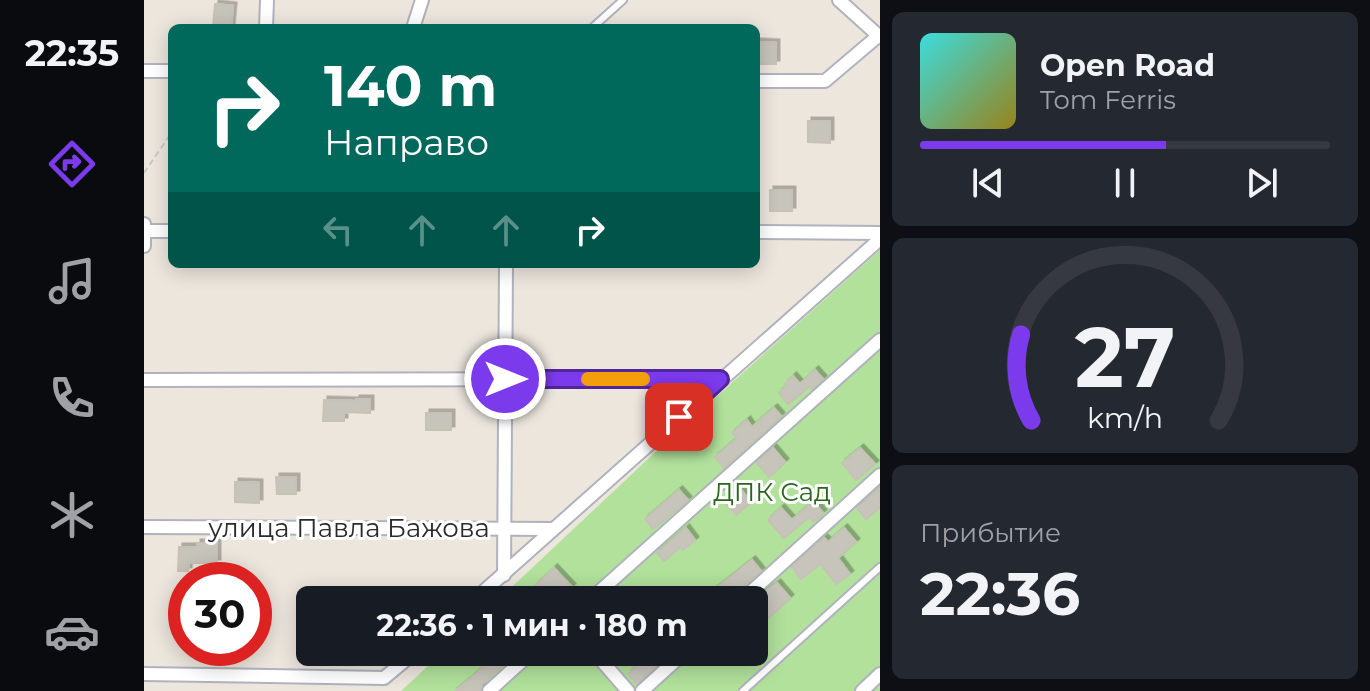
<!DOCTYPE html>
<html lang="ru">
<meta charset="utf-8">
<style>
:root{--surface:#171b24;--page:#242831;--text:#f1f3f6;--muted:#9ea1a6;--line:#363941;--accent:#7c3aed}
body{margin:0;font-family:Montserrat,sans-serif;background:var(--page);color:var(--text);height:100vh;display:flex;flex-direction:column;font-size:30px;white-space:nowrap}
*{box-sizing:border-box;margin:0}
p{font-size:26px;color:var(--muted)}
.icon{flex:none;width:44px;height:44px;fill:none;stroke:currentColor;stroke-width:2;stroke-linecap:round;stroke-linejoin:round}
.map{position:relative;flex:1;overflow:hidden}
.side{display:flex;flex-direction:column;gap:12px;padding:12px;background:#0d0f14;width:490px}
.side>*{flex:none}
.guide{position:absolute;left:24px;top:24px;width:592px;height:244px;border-radius:12px;box-shadow:0 4px 20px #0003;background:#00695c;color:#fff;overflow:hidden}
.speed{position:absolute;left:24px;top:562px;display:flex;gap:16px;font-size:40px;font-weight:700;text-align:center}
.speed>*{display:grid;place-content:center;width:104px;height:104px;border-radius:50%;background:var(--surface);box-shadow:0 4px 20px #0003;line-height:1}
.speed .limit{border:12px solid #d22;background:#fff;color:#111}
.pin{position:absolute;display:grid;place-items:center;width:68px;height:68px;color:#fff;margin:-34px;border-radius:16px;box-shadow:0 4px 12px #0006}
.me{position:absolute;width:88px;margin:-44px;rotate:90deg;stroke-linejoin:round;filter:drop-shadow(0 0 6px #0008)}
.turn{display:flex;align-items:center;gap:28px;height:168px;padding:0 24px;font-size:36px}
.turn .icon{width:104px;height:104px;stroke-width:2.5}
.turn b{display:block;font-size:56px;line-height:68px}
.lanes{display:flex;align-items:center;height:76px;padding:0 24px;background:#0003;justify-content:center;gap:40px;direction:ltr}
.lanes .off{opacity:.35}
.big{font-size:60px;font-weight:700;line-height:1.1}
.side .card{flex:1;display:flex;flex-direction:column;justify-content:center;gap:12px;min-width:0;padding:0 28px;border-radius:12px;background:var(--page)}
.side .dial{align-items:center;gap:0}
.dial svg{height:208px;overflow:visible;fill:none;stroke:var(--line);stroke-width:7;stroke-linecap:round;text-anchor:middle}
.dial text{fill:var(--text);stroke:none}
.song{display:flex;align-items:center;gap:24px}
.cover{width:96px;height:96px;border-radius:12px;background:linear-gradient(135deg,hsl(180 70% 55%),hsl(50 70% 35%))}
.played{height:8px;border-radius:4px;background:linear-gradient(90deg,var(--accent) 60%,var(--line) 60%)}
.keys{display:flex;justify-content:space-around;direction:ltr}
.trip{position:absolute;left:152px;top:586px;width:472px;height:80px;border-radius:12px;background:var(--surface);box-shadow:0 4px 20px #0003;font-weight:700;line-height:80px;text-align:center}
main{display:flex;flex:1;min-height:0}
.dock{display:flex;flex-direction:column;width:144px;justify-content:space-around;align-items:center;background:#090b0e;color:var(--muted)}
.dock .icon{width:56px;height:56px}
.dock .on{color:var(--accent)}
.dock b{font-size:36px;color:var(--text)}
.map>svg:first-child{display:block}
.green{fill:#b1e19b}
.building{fill:#c7c4bb;stroke:#c7c2b6;stroke-width:2;filter:url(#shadow)}
.lines{fill:none;stroke-linecap:round;stroke-linejoin:round}
.service-casing{stroke:#b0b3be;stroke-width:10}
.minor-casing{stroke:#b0b3be;stroke-width:16}
.path{stroke:#c8c8c8;stroke-width:2;stroke-dasharray:6 4;stroke-linecap:butt}
.service{stroke:#fff;stroke-width:6}
.minor{stroke:#fff;stroke-width:12}
.route-casing{stroke:#51269a;stroke-width:20}
.route{stroke:#7c3aed;stroke-width:14}
.slow{stroke:#f59e0b;stroke-width:14}
.labels{text-anchor:middle;dominant-baseline:central;stroke-width:6;stroke-linejoin:round;paint-order:stroke}
.park-label{font-size:26px;fill:#29661c;stroke:#fff}
.street-label{font-size:26px;fill:#2a2a2a;stroke:#fff}
</style>
<main>
<nav class="dock">
<b>22:35</b>
<svg class="icon on" aria-label="directions" viewBox="0 0 24 24"><path d="M12 3l9 9-9 9-9-9zM9 14v-3h6M13 9l2 2-2 2"/></svg>
<svg class="icon" aria-label="music" viewBox="0 0 24 24"><path d="M9 18V5l10-2v13"/><circle cx="6" cy="18" r="3"/><circle cx="16" cy="16" r="3"/></svg>
<svg class="icon" aria-label="phone" viewBox="0 0 24 24"><path d="M5 4h4l2 5-3 2q2 4 5 5l2-3 5 2v4C11 20 4 13 5 4z"/></svg>
<svg class="icon" aria-label="climate" viewBox="0 0 24 24"><path d="M12 3v18M4 7l16 10M4 17L20 7"/></svg>
<svg class="icon" aria-label="car" viewBox="0 0 24 24"><path d="M5 17H2v-5l4-1 3-4h7l3 4 3 1v5h-3M9 17h6M6 11h13"/><circle cx="7" cy="17" r="2"/><circle cx="17" cy="17" r="2"/></svg>
</nav>
<div class="map">
<svg width="736" height="691" viewBox="0 0 736 691">
<defs>
<filter id="shadow"><feDropShadow dx="3.5" dy="-3.5" stdDeviation="0" flood-color="#0004"/></filter>
</defs>
<rect width="100%" height="100%" fill="#ece6dd"/>
<path class="green" d="M 736,250 L 736,691 L 257,691 L 299,652 L 610,652 L 610,600 L 354,600 L 522,442 Z"/>
<g class="building">
<path d="M 71,4 L 89,6 L 87,28 L 69,28 Z"/>
<path d="M 612,42 L 632,43 L 632,64 L 612,64 Z"/>
<path d="M 664,121 L 686,121 L 686,143 L 664,142 Z"/>
<rect x="626" y="190" width="22" height="21"/>
<path d="M 671,370 L 679,379 L 668,389 L 666,386 L 644,404 L 635,393 L 643,386 L 641,384 L 649,376 L 656,384 Z"/>
<path d="M 212,399 L 226,399 L 226,413 L 200,412 L 200,421 L 179,421 L 180,400 L 212,401 Z"/>
<path d="M 630,408 L 637,416 L 580,468 L 571,457 L 593,438 L 588,433 L 603,420 L 608,427 Z"/>
<rect x="282" y="413" width="25" height="17"/>
<path d="M 629,448 L 641,462 L 625,477 L 613,463 Z"/>
<path d="M 716,448 L 731,464 L 712,480 L 698,463 Z"/>
<path d="M 132,477 L 152,477 L 152,494 L 133,494 Z"/>
<path d="M 91,482 L 115,483 L 115,503 L 91,502 Z"/>
<path d="M 595,487 L 607,502 L 592,515 L 579,500 Z"/>
<path d="M 736,488 L 736,507 L 722,519 L 713,508 Z"/>
<path d="M 535,490 L 544,500 L 509,529 L 501,519 Z"/>
<path d="M 669,501 L 679,513 L 669,522 L 665,517 L 640,538 L 624,520 L 637,508 L 648,520 Z"/>
<path d="M 542,528 L 551,540 L 539,550 L 536,547 L 520,561 L 513,553 Z"/>
<path d="M 700,528 L 712,542 L 694,558 L 706,574 L 692,584 L 676,564 L 657,579 L 648,567 L 680,538 L 684,542 Z"/>
<path d="M 53,543 L 73,543 L 73,563 L 45,563 L 44,571 L 34,571 L 35,547 L 53,547 Z"/>
<path d="M 608,560 L 617,571 L 592,593 L 589,600 L 578,600 L 570,590 Z"/>
<path d="M 410,568 L 428,587 L 414,600 L 404,600 L 391,586 Z"/>
<path d="M 633,583 L 646,598 L 610,631 L 610,605 L 619,598 L 617,595 Z"/>
<path d="M 505,652 L 525,654 L 493,684 L 484,674 L 502,658 L 501,656 Z"/>
<path d="M 346,654 L 358,666 L 338,684 L 336,691 L 311,691 L 340,667 L 336,662 Z"/>
</g>
<g class="lines">
<defs>
<g id="service">
<path d="M 448,28 L 479,0"/>
<path d="M 599,691 L 736,567"/>
</g>
<g id="minor">
<path d="M 695,0 L 736,37"/>
<path d="M 122,28 L 123,0"/>
<path d="M 269,28 L 278,0"/>
<path d="M 0,71 L 28,71"/>
<path d="M 612,81 L 681,81 L 734,36"/>
<path d="M 0,224 L 0,246"/>
<path d="M 0,231 L 28,231"/>
<path d="M 612,232 L 736,233"/>
<path d="M 0,380 L 576,379"/>
<path d="M 0,527 L 409,529"/>
<path d="M 360,575 L 362,264"/>
<path d="M 330,600 L 736,239"/>
<path d="M 446,600 L 736,340"/>
<path d="M 598,600 L 736,475"/>
<path d="M 450,652 L 484,691"/>
<path d="M 0,674 L 240,678 L 271,652"/>
<path d="M 345,691 L 388,652"/>
<path d="M 498,691 L 541,652"/>
<path d="M 718,691 L 736,674"/>
</g>
</defs>
<use href="#service" class="service-casing"/>
<use href="#minor" class="minor-casing"/>
<path class="path" d="M 0,173 L 28,132"/>
<use href="#service" class="service"/>
<use href="#minor" class="minor"/>
</g>
<g class="lines">
<defs>
<path id="route" d="M 361,379 L 576,379 L 535,417"/>
</defs>
<use href="#route" class="route-casing"/>
<use href="#route" class="route"/>
<path class="slow" d="M 444,379 L 499,379"/>
</g>
<g class="labels">
<g class="park-label">
<text x="628" y="492">ДПК Сад</text>
</g>
<g class="street-label">
<text x="205" y="528">улица Павла Бажова</text>
</g>
</g>
</svg>
<div class="speed"><div class="limit">30</div></div>
<div class="pin" style="left:535px;top:417px;background:#d93025"><svg class="icon" aria-label="arrive" viewBox="0 0 24 24"><path d="M6 21V4h12l-3 4 3 4H6"/></svg></div>
<svg class="me" style="left:361px;top:379px" viewBox="-20 -20 40 40"><circle r="17" fill="#7c3aed" stroke="#fff" stroke-width="3"/><path d="M0-11L8 9 0 5-8 9z" fill="#fff"/></svg>
<div class="trip">22:36 · 1 мин · 180 m</div>
<div class="guide">
<div class="turn"><svg class="icon" aria-label="right" viewBox="0 0 24 24"><path d="M7 20v-9h11M14 6l5 5-5 5"/></svg><div><b>140 m</b>Направо</div></div>
<div class="lanes"><svg class="icon off" aria-label="left" viewBox="0 0 24 24"><path d="M17 20v-9H6M10 6l-5 5 5 5"/></svg><svg class="icon off" aria-label="ahead" viewBox="0 0 24 24"><path d="M12 20V5M6 11l6-6 6 6"/></svg><svg class="icon off" aria-label="ahead" viewBox="0 0 24 24"><path d="M12 20V5M6 11l6-6 6 6"/></svg><svg class="icon" aria-label="right" viewBox="0 0 24 24"><path d="M7 20v-9h11M14 6l5 5-5 5"/></svg></div>
</div>
</div>
<section class="side">
<div class="card">
<div class="song"><i class="cover"></i><div><b>Open Road</b><p>Tom Ferris</p></div></div>
<div class="played"></div>
<div class="keys"><svg class="icon" aria-label="previous" viewBox="0 0 24 24"><path d="M18 5L8 12l10 7zM5 5v14"/></svg><svg class="icon" aria-label="pause" viewBox="0 0 24 24"><path d="M8 5v14M16 5v14"/></svg><svg class="icon" aria-label="next" viewBox="0 0 24 24"><path d="M6 5l10 7-10 7zM19 5v14"/></svg></div>
</div>
<div class="card dial"><svg viewBox="0 0 100 80">
<path d="M14 69A42 42 0 1 1 86 69"/>
<path d="M14 69A42 42 0 0 1 10 36" stroke="#7c3aed"/>
<text x="50" y="56" font-size="32" font-weight="700">27</text>
<text x="50" y="72" font-size="11">km/h</text>
</svg></div>
<div class="card"><p>Прибытие</p><b class="big">22:36</b></div>
</section>
</main>
